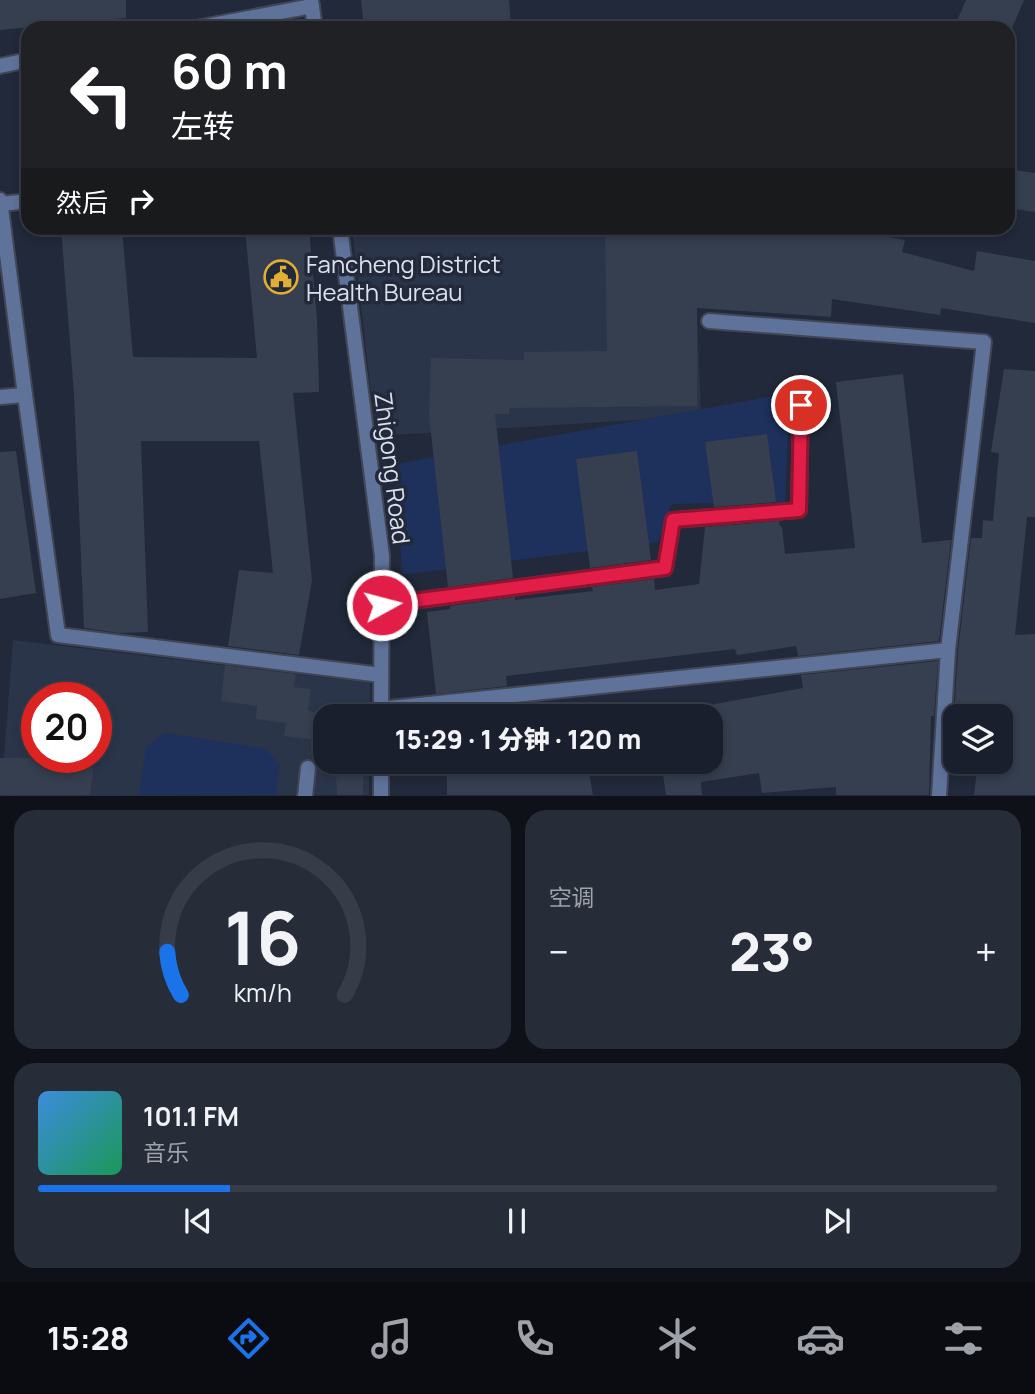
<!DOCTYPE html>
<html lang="zh">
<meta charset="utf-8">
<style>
:root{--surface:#191f2c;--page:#262c38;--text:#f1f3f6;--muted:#9fa2a9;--line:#373d48;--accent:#1a73e8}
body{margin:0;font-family:Manrope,"Noto Sans SC",sans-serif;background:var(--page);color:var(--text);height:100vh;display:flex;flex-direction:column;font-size:26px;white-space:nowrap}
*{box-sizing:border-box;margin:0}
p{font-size:23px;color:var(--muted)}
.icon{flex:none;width:38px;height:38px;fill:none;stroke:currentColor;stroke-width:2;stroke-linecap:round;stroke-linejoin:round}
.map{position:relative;height:796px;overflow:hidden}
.drawer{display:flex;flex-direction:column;gap:14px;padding:14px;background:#0e1118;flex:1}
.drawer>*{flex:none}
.guide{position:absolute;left:21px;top:21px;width:994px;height:214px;border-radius:21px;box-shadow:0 4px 10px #0003,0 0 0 2px var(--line);background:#202124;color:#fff;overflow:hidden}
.buttons{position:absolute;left:943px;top:704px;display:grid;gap:14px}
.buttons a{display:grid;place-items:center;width:70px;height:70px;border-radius:14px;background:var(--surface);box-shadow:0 4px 10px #0003,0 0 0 2px var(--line);font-size:35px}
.speed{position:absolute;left:21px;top:682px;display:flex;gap:14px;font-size:35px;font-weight:700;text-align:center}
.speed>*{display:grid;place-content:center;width:91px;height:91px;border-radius:50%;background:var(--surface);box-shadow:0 4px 10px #0003,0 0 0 2px var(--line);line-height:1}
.speed .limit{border:10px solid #d22;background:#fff;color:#111}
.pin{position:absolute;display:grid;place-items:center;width:60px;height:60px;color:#fff;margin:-30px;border:4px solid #fff;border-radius:50%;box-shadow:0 2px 7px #0007}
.me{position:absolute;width:77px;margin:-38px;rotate:83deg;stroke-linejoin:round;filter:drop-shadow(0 0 5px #0008)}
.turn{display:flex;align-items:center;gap:24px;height:147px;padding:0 35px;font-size:32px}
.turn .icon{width:91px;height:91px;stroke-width:2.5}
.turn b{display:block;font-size:49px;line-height:60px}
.then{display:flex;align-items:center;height:66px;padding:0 35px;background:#0003;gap:14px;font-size:26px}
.big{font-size:52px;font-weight:800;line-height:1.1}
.drawer .tile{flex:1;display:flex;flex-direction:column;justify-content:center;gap:10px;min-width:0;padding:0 24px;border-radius:21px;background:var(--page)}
.drawer .dial{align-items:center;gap:0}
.dial svg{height:182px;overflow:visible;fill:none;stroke:var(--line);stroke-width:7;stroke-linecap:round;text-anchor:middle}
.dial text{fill:var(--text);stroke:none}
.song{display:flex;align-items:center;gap:21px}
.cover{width:84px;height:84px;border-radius:10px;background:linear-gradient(135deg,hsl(210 70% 55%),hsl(150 70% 35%))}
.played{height:7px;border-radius:4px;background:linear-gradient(90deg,var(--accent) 20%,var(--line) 20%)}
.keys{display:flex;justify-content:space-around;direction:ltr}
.heat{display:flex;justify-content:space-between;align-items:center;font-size:38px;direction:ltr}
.drawer .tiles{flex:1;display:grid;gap:14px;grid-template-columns:1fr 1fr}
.tile:last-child{grid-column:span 2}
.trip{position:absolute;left:313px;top:704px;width:410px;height:70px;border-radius:21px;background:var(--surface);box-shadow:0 4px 10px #0003,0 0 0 2px var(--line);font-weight:800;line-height:70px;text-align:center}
.menu{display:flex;height:112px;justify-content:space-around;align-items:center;background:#0a0c12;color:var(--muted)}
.menu .icon{width:49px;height:49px}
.menu .on{color:var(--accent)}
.menu b{font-size:32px;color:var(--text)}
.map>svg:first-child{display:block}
.built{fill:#2b354a;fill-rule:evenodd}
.green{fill:#1e315c}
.building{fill:#363f50}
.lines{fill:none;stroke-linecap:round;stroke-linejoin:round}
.service-casing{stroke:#3f4656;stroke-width:18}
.minor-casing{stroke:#3f4656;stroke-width:18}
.service{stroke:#5f729a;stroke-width:14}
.minor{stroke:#5f729a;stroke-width:14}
.route-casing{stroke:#92132f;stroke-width:18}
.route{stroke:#e11d48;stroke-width:12}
.labels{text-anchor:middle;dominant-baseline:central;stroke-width:7;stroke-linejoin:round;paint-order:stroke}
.poi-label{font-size:24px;fill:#dce1ec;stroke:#21293a;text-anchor:start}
.street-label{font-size:24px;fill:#dce1ec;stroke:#21293a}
</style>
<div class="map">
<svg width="1035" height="796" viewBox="0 0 1035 796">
<rect width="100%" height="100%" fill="#21293a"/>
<g class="built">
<path d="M 352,228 L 694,228 L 701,416 L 376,436 Z"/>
<path d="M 13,640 L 370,683 L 370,716 L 326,716 L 326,761 L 369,761 L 369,795 L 1,796 ZM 37,698 L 96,698 L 96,758 L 37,758 Z"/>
</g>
<g class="green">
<path d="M 790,393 L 785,502 L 672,504 L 658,542 L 402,575 L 396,464 Z"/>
<path d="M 164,733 L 264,748 L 280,764 L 276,795 L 139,795 L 146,747 Z"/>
</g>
<g class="building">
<path d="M 0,0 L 126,0 L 126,18 L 0,30 Z"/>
<path d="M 361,0 L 509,0 L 511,28 L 364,28 Z"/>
<path d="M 966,0 L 1024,0 L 1012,28 L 954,28 Z"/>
<path d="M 1008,169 L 1035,173 L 1035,212 L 1008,208 Z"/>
<path d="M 61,228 L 122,228 L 133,357 L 257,358 L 245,228 L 309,228 L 317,318 L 319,392 L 293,393 L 312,580 L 299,655 L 228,646 L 239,570 L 273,573 L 259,441 L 141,441 L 148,632 L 119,633 L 84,628 L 74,394 Z"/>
<path d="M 605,228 L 878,228 L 877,235 L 905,240 L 902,252 L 974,271 L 977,251 L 1035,261 L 1035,323 L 941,308 L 940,315 L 832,299 L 831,317 L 697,308 L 697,406 L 509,408 L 509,414 L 495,414 L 513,578 L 448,587 L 429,415 L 431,358 L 524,360 L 524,352 L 607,351 Z"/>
<path d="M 1004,369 L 1035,371 L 1035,517 L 1027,517 L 1015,635 L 1035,634 L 1035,795 L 974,795 L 978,761 L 1001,761 L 1001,716 L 954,716 L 958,651 L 971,538 L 982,538 L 983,520 L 993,521 L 999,453 L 991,452 Z"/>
<path d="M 903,374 L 922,543 L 951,540 L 939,641 L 798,656 L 796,646 L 737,655 L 735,649 L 506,676 L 507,686 L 436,694 L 427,612 L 450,609 L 450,606 L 515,597 L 515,600 L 593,591 L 592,587 L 654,579 L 655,590 L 699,584 L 705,527 L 779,521 L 780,526 L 782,527 L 785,554 L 855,548 L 836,382 Z"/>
<path d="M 767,434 L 776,502 L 714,507 L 705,442 Z"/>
<path d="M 16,451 L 36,593 L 0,599 L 0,452 Z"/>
<path d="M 637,451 L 651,560 L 590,568 L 576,459 Z"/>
<path d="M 938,661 L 934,716 L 931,716 L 929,795 L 836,795 L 836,787 L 762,793 L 759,773 L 701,782 L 702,795 L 666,795 L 661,761 L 710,761 L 710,716 L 655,715 L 803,688 L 801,675 Z"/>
<path d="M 225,665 L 296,674 L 294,687 L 311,689 L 308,711 L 333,714 L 333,716 L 326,716 L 326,741 L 284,736 L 286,723 L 256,719 L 257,706 L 221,701 Z"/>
<path d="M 0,758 L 95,758 L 90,795 L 0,795 Z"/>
<path d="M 335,761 L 363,761 L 363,795 L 337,795 Z"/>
<path d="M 447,761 L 587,761 L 593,795 L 447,795 Z"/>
</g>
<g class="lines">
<defs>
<g id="service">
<path d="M 0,200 L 25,395 L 58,635 L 381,675"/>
<path d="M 1,204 L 28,201"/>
<path d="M 0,397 L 25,395"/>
<path d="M 382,605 L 665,568 L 673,520 L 799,510 L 801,405"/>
<path d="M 305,796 L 308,768"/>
</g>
<g id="minor">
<path d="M 311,0 L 315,28"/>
<path d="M 196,28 L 312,6"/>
<path d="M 0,66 L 28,60"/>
<path d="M 340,228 L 382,556 L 381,716"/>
<path d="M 381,709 L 948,650 L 984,342 L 709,321"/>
<path d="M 381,796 L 381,761"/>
<path d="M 939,796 L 948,650"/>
</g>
</defs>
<use href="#service" class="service-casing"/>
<use href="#minor" class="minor-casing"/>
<use href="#service" class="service"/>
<use href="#minor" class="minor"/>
</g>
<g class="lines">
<defs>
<path id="route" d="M 382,605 L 665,568 L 673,520 L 799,510 L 801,405"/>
</defs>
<use href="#route" class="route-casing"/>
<use href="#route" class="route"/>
</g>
<defs>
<symbol id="civic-ring" viewBox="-11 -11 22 22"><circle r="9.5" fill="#21293a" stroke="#e2ae34" stroke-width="1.5"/><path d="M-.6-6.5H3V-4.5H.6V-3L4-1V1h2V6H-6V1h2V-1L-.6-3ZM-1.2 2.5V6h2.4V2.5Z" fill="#e2ae34"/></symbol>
</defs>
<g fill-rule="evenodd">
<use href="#civic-ring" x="262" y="258" width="38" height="38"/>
</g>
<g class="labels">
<g class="poi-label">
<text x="306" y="263">Fancheng District<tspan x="306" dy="28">Health Bureau</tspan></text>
</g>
<g class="street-label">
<text transform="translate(393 468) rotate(83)">Zhigong Road</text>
</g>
</g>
</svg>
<div class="buttons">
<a><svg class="icon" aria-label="layers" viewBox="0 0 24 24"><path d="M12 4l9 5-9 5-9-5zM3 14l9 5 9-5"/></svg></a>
</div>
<div class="speed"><div class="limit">20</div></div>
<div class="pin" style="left:801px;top:405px;background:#d93025"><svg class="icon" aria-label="arrive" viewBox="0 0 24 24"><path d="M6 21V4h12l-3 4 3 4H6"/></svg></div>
<svg class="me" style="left:382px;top:605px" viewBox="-20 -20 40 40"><circle r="17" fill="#e11d48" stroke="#fff" stroke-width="3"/><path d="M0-11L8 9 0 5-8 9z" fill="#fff"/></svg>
<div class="trip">15:29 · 1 分钟 · 120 m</div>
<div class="guide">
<div class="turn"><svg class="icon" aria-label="left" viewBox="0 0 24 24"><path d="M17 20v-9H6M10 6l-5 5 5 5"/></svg><div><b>60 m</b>左转</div></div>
<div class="then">然后<svg class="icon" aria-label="right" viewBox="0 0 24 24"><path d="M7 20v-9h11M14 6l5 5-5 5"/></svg></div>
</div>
</div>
<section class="drawer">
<div class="tiles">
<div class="tile dial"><svg viewBox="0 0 100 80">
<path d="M14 69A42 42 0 1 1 86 69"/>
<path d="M14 69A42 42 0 0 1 8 50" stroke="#1a73e8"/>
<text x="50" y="56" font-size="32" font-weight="700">16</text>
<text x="50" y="72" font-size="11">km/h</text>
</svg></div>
<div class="tile"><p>空调</p>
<div class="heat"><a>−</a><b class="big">23°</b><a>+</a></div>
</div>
<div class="tile">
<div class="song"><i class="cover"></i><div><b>101.1 FM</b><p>音乐</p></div></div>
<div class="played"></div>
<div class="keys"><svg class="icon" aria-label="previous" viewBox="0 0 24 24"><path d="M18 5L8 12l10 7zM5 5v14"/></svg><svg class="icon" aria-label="pause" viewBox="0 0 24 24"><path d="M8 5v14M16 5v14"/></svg><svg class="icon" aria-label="next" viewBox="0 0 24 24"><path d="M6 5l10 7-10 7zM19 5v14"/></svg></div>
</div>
</div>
</section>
<nav class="menu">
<b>15:28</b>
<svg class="icon on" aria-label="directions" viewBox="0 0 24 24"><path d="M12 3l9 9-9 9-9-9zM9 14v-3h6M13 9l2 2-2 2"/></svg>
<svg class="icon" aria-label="music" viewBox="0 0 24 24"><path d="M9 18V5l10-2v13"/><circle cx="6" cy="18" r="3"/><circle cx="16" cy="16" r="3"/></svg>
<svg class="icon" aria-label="phone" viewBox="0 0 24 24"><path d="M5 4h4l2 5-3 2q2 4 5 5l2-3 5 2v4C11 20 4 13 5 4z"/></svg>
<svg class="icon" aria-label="climate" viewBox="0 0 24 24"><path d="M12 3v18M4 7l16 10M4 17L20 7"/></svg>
<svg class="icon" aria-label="car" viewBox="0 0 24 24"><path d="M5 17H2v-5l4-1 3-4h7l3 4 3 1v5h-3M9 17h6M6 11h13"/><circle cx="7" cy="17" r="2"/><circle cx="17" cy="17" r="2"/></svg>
<svg class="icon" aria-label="filters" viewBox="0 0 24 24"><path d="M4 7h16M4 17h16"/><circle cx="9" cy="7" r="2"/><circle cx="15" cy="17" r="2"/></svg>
</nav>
